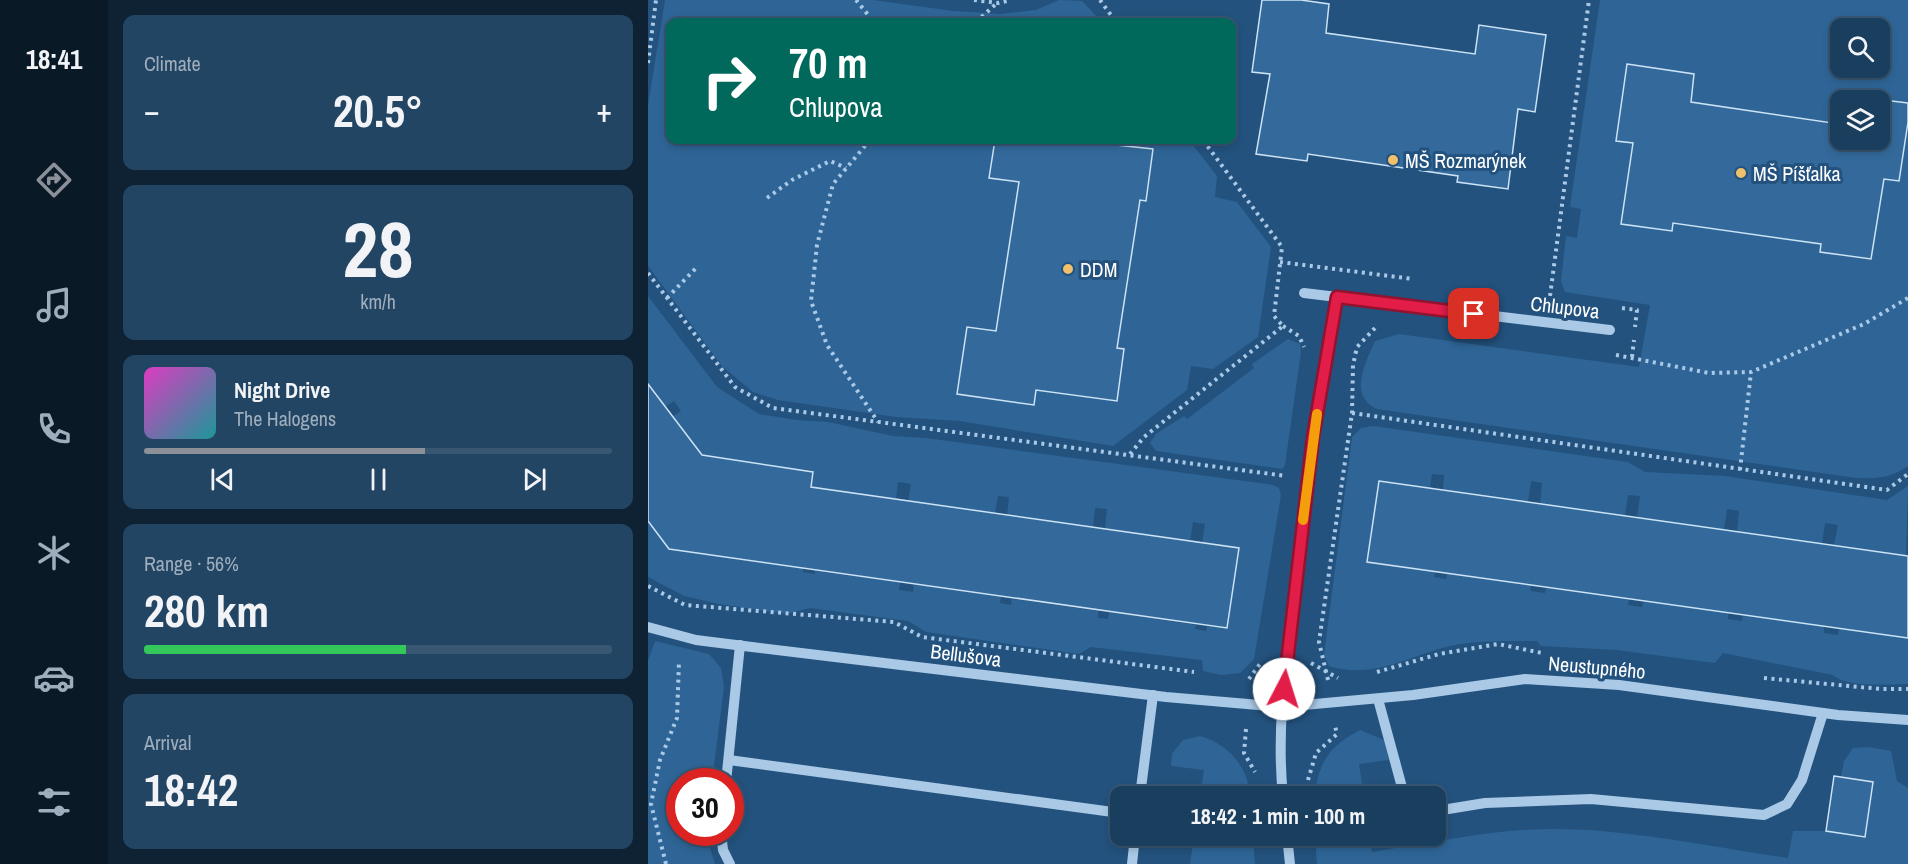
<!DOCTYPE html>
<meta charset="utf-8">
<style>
:root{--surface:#1a3e5e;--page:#234564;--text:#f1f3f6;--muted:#9faebc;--line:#385773;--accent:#8c9099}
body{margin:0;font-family:"Archivo Narrow",sans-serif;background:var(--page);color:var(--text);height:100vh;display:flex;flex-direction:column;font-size:22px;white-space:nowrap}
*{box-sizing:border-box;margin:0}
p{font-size:20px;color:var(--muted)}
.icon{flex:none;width:33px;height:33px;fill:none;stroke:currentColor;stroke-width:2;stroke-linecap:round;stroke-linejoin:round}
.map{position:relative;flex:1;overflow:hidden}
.details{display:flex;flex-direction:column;gap:15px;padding:15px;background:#0e2234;width:540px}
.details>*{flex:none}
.top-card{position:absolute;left:18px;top:18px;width:570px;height:126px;border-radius:12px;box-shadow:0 3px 9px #0003,0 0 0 2px var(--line);background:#00695c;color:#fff;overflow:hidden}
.fabs{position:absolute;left:1182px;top:18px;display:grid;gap:12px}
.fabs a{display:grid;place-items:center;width:60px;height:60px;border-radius:12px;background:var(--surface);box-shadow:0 3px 9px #0003,0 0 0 2px var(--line);font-size:30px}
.speed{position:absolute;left:18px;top:768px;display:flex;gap:12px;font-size:30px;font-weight:700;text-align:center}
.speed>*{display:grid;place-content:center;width:78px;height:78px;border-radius:50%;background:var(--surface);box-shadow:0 3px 9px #0003,0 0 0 2px var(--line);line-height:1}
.speed .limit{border:9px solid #d22;background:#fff;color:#111}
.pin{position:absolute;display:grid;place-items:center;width:51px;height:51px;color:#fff;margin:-26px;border-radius:12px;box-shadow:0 3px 9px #0006}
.me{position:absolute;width:66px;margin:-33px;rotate:5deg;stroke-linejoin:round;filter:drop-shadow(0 0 4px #0008)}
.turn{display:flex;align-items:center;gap:21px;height:126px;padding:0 24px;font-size:27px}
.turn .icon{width:78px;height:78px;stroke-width:2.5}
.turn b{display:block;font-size:42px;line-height:51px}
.big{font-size:45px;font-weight:800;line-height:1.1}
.details .card{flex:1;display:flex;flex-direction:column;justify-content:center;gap:9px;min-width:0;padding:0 21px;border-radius:12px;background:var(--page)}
.details .dial{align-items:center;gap:0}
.dial b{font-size:78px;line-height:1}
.song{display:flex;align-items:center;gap:18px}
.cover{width:72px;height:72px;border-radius:9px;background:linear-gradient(135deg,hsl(310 70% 55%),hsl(180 70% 35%))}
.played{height:6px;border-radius:3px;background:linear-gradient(90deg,var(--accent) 60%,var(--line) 60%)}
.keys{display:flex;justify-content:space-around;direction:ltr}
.heat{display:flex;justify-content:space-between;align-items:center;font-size:33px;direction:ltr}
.charge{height:9px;border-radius:4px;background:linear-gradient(90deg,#34c759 56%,var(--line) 0)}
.trip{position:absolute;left:462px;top:786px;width:336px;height:60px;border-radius:12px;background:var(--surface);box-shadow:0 3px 9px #0003,0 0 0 2px var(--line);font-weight:800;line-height:60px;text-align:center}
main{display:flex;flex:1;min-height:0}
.menu{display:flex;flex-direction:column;width:108px;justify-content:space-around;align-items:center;background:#0a1926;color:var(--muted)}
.menu .icon{width:42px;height:42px}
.menu .active{color:var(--accent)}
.menu b{font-size:27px;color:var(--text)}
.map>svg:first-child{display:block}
.green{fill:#2e6596;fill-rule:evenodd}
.building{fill:#336a9b;stroke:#cce2f5;stroke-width:1.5}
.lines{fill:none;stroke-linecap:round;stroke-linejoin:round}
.path{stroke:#a9c9e6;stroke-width:4;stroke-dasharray:3 4.5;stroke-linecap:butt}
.minor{stroke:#a9c9e6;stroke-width:10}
.route-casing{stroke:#92132f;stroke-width:15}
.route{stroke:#e11d48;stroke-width:10}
.slow{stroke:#f59e0b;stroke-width:10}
.poi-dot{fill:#f1c06c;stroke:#23527e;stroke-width:2}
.labels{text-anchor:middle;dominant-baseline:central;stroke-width:6;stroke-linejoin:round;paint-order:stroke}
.poi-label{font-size:20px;fill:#fff;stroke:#23527e;text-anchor:start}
.street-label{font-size:20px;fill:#fff;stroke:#23527e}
</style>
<main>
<nav class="menu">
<b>18:41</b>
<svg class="icon active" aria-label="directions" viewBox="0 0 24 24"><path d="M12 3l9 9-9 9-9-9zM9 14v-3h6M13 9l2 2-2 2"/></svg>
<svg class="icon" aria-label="music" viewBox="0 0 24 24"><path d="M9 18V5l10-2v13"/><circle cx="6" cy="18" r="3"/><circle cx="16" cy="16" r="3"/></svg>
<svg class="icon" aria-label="phone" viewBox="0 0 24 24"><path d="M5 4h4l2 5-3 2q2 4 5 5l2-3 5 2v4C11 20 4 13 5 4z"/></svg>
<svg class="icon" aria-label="climate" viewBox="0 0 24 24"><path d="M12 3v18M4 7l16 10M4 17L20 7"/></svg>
<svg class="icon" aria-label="car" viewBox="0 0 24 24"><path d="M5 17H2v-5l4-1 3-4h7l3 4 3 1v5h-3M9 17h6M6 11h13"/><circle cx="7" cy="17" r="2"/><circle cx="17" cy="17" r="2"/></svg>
<svg class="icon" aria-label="filters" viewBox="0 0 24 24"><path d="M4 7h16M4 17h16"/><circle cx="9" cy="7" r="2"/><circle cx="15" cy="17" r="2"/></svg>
</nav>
<section class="details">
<div class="card"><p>Climate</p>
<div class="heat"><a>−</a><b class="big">20.5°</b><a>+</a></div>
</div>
<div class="card dial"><b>28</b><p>km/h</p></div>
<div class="card">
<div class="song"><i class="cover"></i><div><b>Night Drive</b><p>The Halogens</p></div></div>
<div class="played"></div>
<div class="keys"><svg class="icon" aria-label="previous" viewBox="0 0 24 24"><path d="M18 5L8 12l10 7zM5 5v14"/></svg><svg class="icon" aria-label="pause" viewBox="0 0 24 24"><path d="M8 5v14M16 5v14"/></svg><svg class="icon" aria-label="next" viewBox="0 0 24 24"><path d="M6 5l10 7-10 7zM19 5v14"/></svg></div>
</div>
<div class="card"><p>Range · 56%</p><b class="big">280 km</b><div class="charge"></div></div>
<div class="card"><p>Arrival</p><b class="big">18:42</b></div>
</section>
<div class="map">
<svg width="1260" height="864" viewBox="0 0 1260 864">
<rect width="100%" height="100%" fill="#23527e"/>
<g class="green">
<path d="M 17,0 L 225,0 L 305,11 L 352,14 L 388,10 L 411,0 L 434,1 L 454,22 L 22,22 L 22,140 L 347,140 L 342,177 L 371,182 L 348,331 L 310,394 L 386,405 L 391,373 L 469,400 L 472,383 L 465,381 L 474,367 L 476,349 L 396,338 L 404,289 L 477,300 L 484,249 L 411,238 L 503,167 L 505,150 L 424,155 L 426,140 L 541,140 L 569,176 L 567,197 L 589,202 L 623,247 L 610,337 L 565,369 L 543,366 L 539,390 L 465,446 L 312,421 L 248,417 L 130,400 L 105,392 L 74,366 L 0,266 L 0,105 Z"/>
<path d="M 952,0 L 1260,0 L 1260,103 L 1195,95 L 1191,124 L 1043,102 L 1046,74 L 980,64 L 969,141 L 1001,146 L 994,191 L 978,189 L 973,224 L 1035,150 L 1084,157 L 1074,230 L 1125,237 L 1136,165 L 1205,256 L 1222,259 L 1218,177 L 1251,181 L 1260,122 L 1260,466 C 1244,478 1227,479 1208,478 L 729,409 C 700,395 717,364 727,341 L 751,334 L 991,367 L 1002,305 L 917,292 L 913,281 L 918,236 L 929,238 L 933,209 L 922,207 ZM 1192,28 L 1232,28 L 1232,68 L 1192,68 Z"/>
<path d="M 0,296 L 69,387 L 111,414 L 149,420 L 180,422 L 245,436 L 278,438 L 625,485 L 631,488 L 633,495 L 606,659 L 592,673 L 573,675 L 555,671 L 554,660 L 443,647 L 431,654 L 278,632 L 260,621 L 162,608 L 138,614 L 71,604 L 36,596 L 0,577 L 0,521 L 26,517 L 22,550 L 155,568 L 155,572 L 167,574 L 167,571 L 252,582 L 251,590 L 265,592 L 266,584 L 353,597 L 352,603 L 363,605 L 364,599 L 450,611 L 450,618 L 460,619 L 461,612 L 548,625 L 547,629 L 558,631 L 559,626 L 579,628 L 590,549 L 554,543 L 557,524 L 545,522 L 542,541 L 457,529 L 459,509 L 447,508 L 445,528 L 359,516 L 361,497 L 350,496 L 347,513 L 260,501 L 263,484 L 250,482 L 248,499 L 162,487 L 164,470 L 152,469 L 150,486 L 67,473 L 24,417 L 33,411 L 26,401 L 17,407 L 0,384 Z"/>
<path d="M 640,339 L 652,344 L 653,352 L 637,465 L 634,469 L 508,451 L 502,443 L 508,434 L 536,416 L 539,419 L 606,368 L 604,364 Z"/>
<path d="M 725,426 L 980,462 L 997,472 L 1077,476 L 1239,500 L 1260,486 L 1258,556 L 1186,545 L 1190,525 L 1177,523 L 1174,544 L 1089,532 L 1091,511 L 1079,509 L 1076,530 L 989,518 L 992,496 L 980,495 L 977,516 L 892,504 L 894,483 L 883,481 L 880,502 L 795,490 L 796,475 L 784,474 L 782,488 L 731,481 L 720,561 L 787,572 L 786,577 L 798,579 L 799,573 L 883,585 L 882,591 L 897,593 L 898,587 L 981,599 L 980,605 L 994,607 L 996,601 L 1080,612 L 1080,619 L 1094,621 L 1095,615 L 1176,626 L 1176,633 L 1190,635 L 1191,628 L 1260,617 L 1260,684 C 1242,684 1198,688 1185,675 L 1075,653 L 1067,663 L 969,650 L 893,646 L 889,641 C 860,641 831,640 802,646 C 761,656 724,680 681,666 L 676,655 L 704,437 L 713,428 Z"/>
<path d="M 7,641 L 61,654 L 73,668 L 76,687 L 64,781 L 32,782 L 32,832 L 57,833 L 67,864 L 0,864 L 0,661 Z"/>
<path d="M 712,730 L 736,740 L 741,760 L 711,764 L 716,796 L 666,796 C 672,761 680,747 712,730 Z"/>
<path d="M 552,736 C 580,744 600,766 602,796 L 552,796 L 556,770 L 523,766 L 524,754 L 535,740 Z"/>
<path d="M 1220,747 L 1243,751 L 1249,781 L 1260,788 L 1260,864 L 669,864 L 667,836 L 721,836 L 724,852 C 784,843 844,829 905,829 C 981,829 1064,847 1140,858 L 1145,831 L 1178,831 L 1217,836 L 1225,782 L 1193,777 L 1196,761 L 1205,748 Z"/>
<path d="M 546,836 L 605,836 L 607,864 L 542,864 Z"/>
</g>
<g class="building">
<path d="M 614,0 L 653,0 L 681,4 L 678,33 L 827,54 L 831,25 L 898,35 L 887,112 L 870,109 L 860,189 L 809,182 L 810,176 L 660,154 L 659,161 L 608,154 L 622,74 L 604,72 Z"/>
<path d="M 979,64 L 1046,74 L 1043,102 L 1191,124 L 1192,111 L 1192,140 L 1232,140 L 1232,100 L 1194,100 L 1195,95 L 1260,103 L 1260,122 L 1251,181 L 1236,179 L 1223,259 L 1172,252 L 1173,244 L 1025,223 L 1024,231 L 973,224 L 985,143 L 968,141 Z"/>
<path d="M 347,140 L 422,140 L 505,149 L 498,201 L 492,200 L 469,348 L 476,349 L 469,401 L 388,390 L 386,405 L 309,394 L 319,327 L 348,331 L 371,182 L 341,178 Z"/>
<path d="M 0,384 L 54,455 L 165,472 L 163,487 L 591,548 L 579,628 L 21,549 L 0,521 Z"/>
<path d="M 731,481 L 1260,556 L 1260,638 L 719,562 Z"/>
<path d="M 1186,776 L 1225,782 L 1217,837 L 1178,831 Z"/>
</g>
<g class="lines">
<g class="path">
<path d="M 208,0 L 226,22"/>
<path d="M 326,0 L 350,3 L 363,0"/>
<path d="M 452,0 L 468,22"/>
<path d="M 328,22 L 349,3"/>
<path d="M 0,63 L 8,0"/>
<path d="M 222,140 L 185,184 L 169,245 L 163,301 L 179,345 L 230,422"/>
<path d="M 119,198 L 144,180 L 182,161 L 198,168"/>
<path d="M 632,262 L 765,279"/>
<path d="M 0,273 L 87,387 L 125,408 L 638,476"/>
<path d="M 902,296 L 941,0"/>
<path d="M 19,298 L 50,266"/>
<path d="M 974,308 L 989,310 L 987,327"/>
<path d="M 635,326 L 651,336 L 656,347"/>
<path d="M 968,355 L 1061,373 L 1103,372 L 1216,324 L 1260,298"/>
<path d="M 984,357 L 986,340"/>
<path d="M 704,413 L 1239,490 L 1260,474"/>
<path d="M 482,454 L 496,437 L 635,326 L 626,316 L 634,247 L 555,140"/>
<path d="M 1092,470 L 1103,372"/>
<path d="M 0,586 L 37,605 L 246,622 L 274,637 L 546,672"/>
<path d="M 663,663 L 690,678"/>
<path d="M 729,672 L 791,654 L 850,644 L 894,653"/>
<path d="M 1116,678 L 1233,689 L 1260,689"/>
<path d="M 601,679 L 612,664"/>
<path d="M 680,680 L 671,642 L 704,413 L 705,365 L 709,347 L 728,327"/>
<path d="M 598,729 L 596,753 L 607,772"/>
<path d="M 660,780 L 668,753 L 689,734 L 687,726"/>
<path d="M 18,864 L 3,804 L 12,760 L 29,718 L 31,661"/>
</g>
<g class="minor">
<path d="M 656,293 L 689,297"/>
<path d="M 0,627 L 48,640 L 104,647 L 518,697 L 634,707 L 765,695 L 877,679 L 971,685 L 1190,715 L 1260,720"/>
<path d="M 730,699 L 755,791 L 759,796"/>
<path d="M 81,760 L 472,813"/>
<path d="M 78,782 L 92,645"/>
<path d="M 492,796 L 505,695"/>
<path d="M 635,796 C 628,730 638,662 646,596 C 658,495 672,396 689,297 L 962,330"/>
<path d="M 788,811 L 837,803 L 943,799 L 1116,815 L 1139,804 L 1154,780 L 1175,713"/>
<path d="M 73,832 L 75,850 L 82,864"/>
<path d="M 639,836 L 642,864"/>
<path d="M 484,864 L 487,836"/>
</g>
</g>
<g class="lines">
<defs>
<path id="route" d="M 636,689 L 665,437 L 689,297 L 826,314"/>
</defs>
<use href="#route" class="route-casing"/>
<use href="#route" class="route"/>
<path class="slow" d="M 655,520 L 669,414"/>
</g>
<g class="poi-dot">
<circle cx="745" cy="160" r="6"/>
<circle cx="1093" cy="173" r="6"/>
<circle cx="420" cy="269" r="6"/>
</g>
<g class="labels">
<g class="poi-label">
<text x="757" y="160">MŠ Rozmarýnek</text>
<text x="1105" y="173">MŠ Píšťalka</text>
<text x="432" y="269">DDM</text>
</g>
<g class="street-label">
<text transform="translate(917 307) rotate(7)">Chlupova</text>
<text transform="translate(318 655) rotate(7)">Bellušova</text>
<text transform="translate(949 667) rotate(5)">Neustupného</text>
</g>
</g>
</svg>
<div class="fabs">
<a><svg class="icon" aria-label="search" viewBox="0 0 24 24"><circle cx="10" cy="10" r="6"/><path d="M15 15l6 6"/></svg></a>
<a><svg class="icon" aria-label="layers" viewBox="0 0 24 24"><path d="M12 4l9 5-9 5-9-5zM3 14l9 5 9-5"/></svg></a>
</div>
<div class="speed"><div class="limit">30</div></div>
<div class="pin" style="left:826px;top:314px;background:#d93025"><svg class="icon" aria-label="arrive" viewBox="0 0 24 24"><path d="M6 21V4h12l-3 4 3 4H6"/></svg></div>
<svg class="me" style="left:636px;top:689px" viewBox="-20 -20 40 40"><circle r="19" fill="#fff"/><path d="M0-13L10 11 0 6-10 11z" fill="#e11d48"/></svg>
<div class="trip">18:42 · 1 min · 100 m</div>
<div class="top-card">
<div class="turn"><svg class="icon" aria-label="right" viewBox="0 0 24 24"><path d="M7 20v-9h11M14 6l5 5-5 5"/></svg><div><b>70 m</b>Chlupova</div></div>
</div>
</div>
</main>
